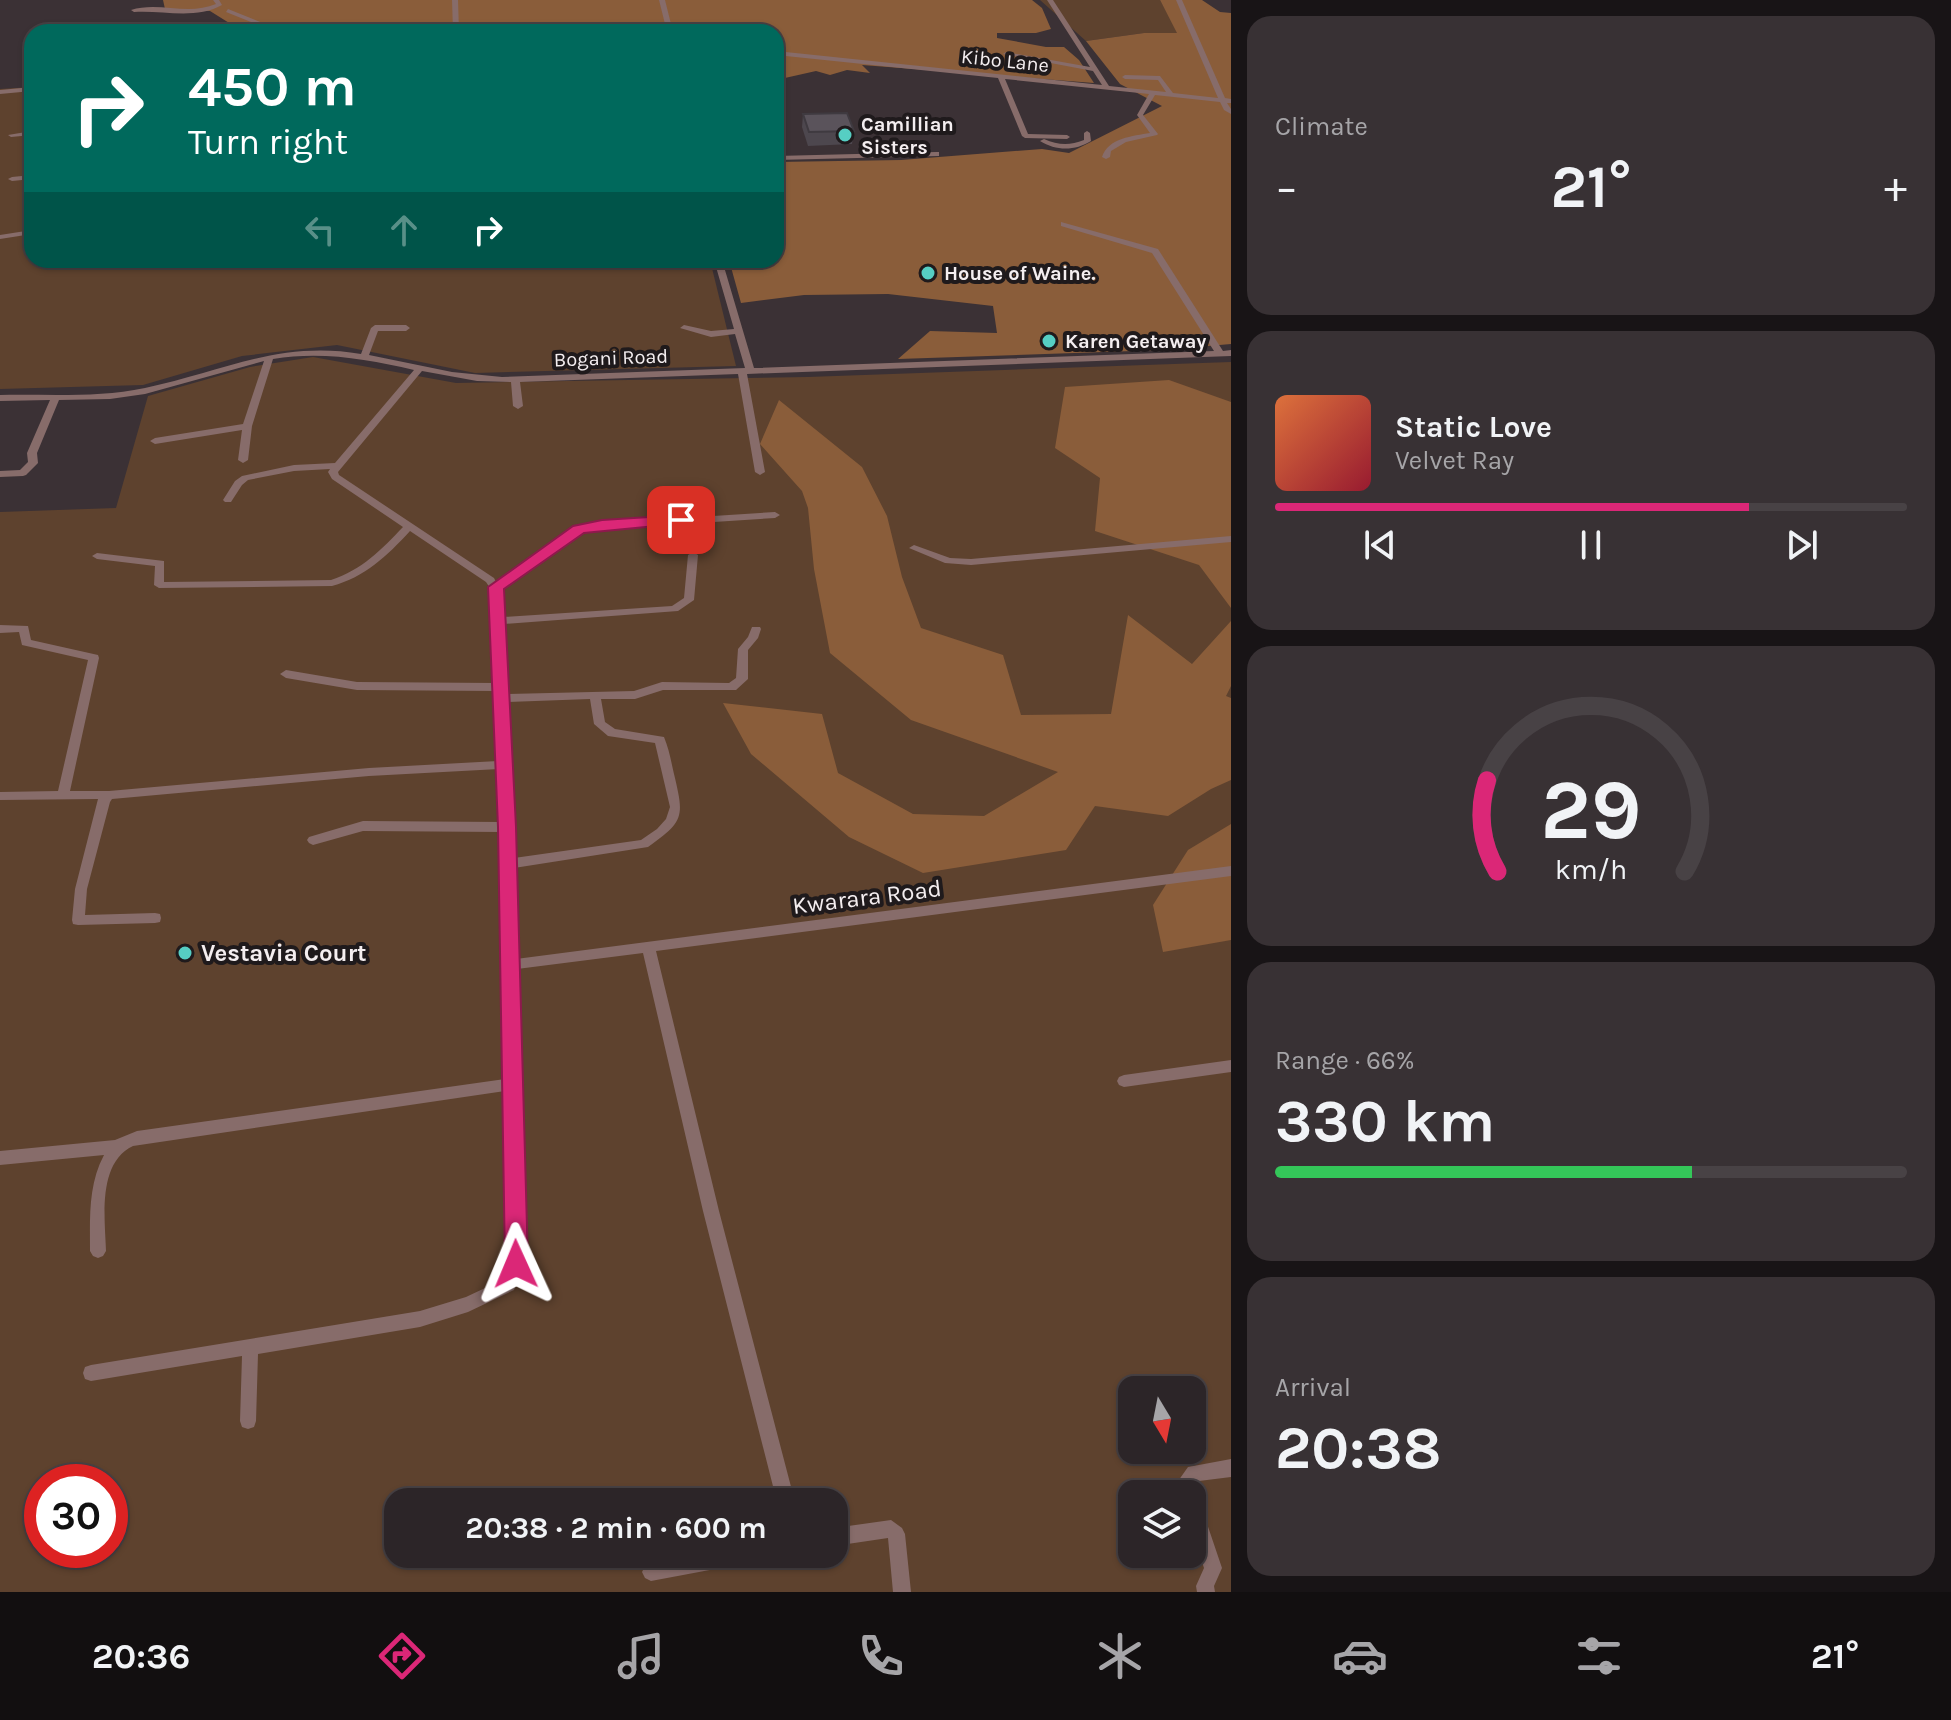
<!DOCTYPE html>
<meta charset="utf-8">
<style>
:root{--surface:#2c2528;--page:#383134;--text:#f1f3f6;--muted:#a6a5a8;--line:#484245;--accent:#db2777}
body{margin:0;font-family:Karla,sans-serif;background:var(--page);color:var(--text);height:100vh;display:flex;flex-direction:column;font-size:30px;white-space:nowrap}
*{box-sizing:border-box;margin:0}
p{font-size:26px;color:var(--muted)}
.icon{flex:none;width:44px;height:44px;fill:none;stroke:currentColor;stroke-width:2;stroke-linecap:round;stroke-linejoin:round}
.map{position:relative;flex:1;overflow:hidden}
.details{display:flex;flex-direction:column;gap:16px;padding:16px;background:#181416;width:720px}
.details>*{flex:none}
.top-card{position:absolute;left:24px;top:24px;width:760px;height:244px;border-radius:24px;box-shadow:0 2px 6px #0004,0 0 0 2px var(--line);background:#00695c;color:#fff;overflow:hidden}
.needle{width:52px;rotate:170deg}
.controls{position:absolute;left:1118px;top:1376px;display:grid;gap:16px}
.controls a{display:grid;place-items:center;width:88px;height:88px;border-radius:16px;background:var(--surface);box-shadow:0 2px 6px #0004,0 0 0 2px var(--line);font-size:40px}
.speed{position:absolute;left:24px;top:1464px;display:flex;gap:16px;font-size:40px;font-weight:700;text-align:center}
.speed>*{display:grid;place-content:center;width:104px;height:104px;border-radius:50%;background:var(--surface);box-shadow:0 2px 6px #0004,0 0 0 2px var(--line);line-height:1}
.speed .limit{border:12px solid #d22;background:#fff;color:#111}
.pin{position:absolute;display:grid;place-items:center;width:68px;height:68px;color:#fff;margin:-34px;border-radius:16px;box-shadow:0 4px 12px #0006}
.me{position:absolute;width:88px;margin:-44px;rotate:359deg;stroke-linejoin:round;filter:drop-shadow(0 0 6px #0008)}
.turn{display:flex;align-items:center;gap:28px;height:168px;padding:0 32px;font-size:36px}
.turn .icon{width:104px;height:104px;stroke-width:2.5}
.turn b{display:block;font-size:56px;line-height:68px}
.lanes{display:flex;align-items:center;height:76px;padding:0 32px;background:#0003;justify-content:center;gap:40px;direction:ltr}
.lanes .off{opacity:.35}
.big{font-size:60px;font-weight:700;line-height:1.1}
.details .widget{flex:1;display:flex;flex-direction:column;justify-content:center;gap:12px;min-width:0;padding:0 28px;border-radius:24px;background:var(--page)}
.details .dial{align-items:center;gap:0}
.dial svg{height:208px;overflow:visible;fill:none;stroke:var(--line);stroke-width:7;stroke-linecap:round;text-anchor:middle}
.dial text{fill:var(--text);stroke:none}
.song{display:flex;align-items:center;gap:24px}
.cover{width:96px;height:96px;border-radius:12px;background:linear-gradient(135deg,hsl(20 70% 55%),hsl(350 70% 35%))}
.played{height:8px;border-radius:4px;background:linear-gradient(90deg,var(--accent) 75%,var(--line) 75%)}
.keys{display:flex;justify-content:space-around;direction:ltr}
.heat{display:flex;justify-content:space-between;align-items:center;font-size:44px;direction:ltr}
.charge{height:12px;border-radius:6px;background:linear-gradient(90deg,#34c759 66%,var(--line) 0)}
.trip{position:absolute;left:384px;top:1488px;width:464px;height:80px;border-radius:24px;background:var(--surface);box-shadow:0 2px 6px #0004,0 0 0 2px var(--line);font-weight:700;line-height:80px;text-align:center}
.tab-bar{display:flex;height:128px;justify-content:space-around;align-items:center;background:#120f10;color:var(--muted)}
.tab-bar .icon{width:56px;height:56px}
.tab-bar .active{color:var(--accent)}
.tab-bar b{font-size:36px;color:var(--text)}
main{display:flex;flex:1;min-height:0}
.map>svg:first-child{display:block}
.green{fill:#5e422e;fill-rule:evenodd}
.forest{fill:#8a5d3a}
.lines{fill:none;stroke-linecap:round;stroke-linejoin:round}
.street{fill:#876c6a;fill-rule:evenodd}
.wall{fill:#4d474e}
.building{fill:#5a535b;stroke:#3f3a40;stroke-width:2}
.route{fill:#db2777;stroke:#8e194d;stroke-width:2}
.poi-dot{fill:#56cec3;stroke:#1f1a1c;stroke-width:3}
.labels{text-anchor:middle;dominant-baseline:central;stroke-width:8;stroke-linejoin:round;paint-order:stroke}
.far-street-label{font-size:20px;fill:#f4eef0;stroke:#1f1a1c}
.far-poi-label{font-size:20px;font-weight:bold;fill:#f4eef0;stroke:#1f1a1c;text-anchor:start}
.street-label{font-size:24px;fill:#f4eef0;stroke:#1f1a1c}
.poi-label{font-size:24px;font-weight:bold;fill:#f4eef0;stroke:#1f1a1c;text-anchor:start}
</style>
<main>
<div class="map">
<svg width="1231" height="1592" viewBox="0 0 1231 1592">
<rect width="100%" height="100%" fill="#3b3135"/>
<g class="green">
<path d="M 1040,0 L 1160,0 L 1178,33 L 1144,33 L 1086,41 Z"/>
<path d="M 32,87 L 32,260 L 710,260 L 736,366 L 475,373 L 337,345 L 242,356 L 143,385 L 0,389 L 0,89 Z"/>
<path d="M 313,357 L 456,383 L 808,377 L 1231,362 L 1231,1592 L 0,1592 L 0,512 L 116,508 L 148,396 L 250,367 ZM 1132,1390 L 1192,1390 L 1192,1450 L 1132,1450 ZM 42,1482 L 110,1482 L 110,1550 L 42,1550 ZM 1132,1494 L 1192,1494 L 1192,1554 L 1132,1554 ZM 398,1502 L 834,1502 L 834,1554 L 398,1554 Z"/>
</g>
<g class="forest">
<path d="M 163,0 L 1032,0 L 1042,8 L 1051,29 L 1036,33 L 997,33 L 997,38 L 1046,47 L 1064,47 L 1079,60 L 1094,83 L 862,65 L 870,73 L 847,70 L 830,75 L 816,71 L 776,80 L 776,32 L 242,31 L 210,11 L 165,9 Z"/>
<path d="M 1160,0 L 1202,0 L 1220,12 L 1231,13 L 1231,344 L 1162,350 L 898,359 L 930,331 L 997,333 L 993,306 L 888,294 L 804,295 L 741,303 L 729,260 L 776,260 L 776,162 L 901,160 L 1042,149 L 1069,153 L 1162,106 L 1120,84 L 1086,41 L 1144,33 L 1177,33 Z"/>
<path d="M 1169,380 L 1231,402 L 1231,608 L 1199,565 L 1095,531 L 1100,478 L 1055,448 L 1065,387 Z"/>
<path d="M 779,400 L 862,467 L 887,516 L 902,577 L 921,628 L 1003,655 L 1021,715 L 1111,714 L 1128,615 L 1192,664 L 1231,621 L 1231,686 L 1226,696 L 1231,698 L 1231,780 L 1211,789 L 1168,816 L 1095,806 L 1066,850 L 923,873 L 849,837 L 751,754 L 723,703 L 822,714 L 838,773 L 913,814 L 984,816 L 1058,772 L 911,720 L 830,653 L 814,569 L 808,508 L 802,491 L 760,444 Z"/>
<path d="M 1231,824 L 1231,940 L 1163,952 L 1153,905 L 1188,850 Z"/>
</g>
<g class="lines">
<g class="street">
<path d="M 213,0 L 219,0 L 222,5 C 195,20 163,10 134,12 L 131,10 C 158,1 188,16 216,4 Z"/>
<path d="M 452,0 L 458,0 L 459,32 L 453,32 Z"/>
<path d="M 659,0 L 665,0 L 673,32 L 667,32 Z"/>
<path d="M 1047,0 L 1053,0 L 1109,86 L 1166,92 L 1158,80 L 1125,79 L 1122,77 L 1125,75 L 1160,76 L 1173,93 L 1218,98 L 1176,0 L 1182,0 L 1225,98 L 1231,99 L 1231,103 L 1227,103 L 1231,109 L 1231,114 L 1224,110 L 1220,102 L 1155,95 L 1143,115 L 1158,134 L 1157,135 L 1126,142 L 1111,151 L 1110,157 L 1106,159 L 1102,157 C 1108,138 1133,136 1150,133 L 1137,115 L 1149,94 L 1005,79 L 1028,134 L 1067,135 L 1070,137 L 1067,139 L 1025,138 L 1022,136 L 998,78 L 776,55 L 776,51 L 1102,85 L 1093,71 L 1003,54 L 1006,52 L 1090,67 Z"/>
<path d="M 228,9 L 283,31 L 284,32 L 276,32 L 226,12 Z"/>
<path d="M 32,87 L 32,91 L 0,94 L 0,90 Z"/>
<path d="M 32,131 L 32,135 L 11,137 L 8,135 Z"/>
<path d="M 1087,131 L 1090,133 L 1091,141 C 1075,151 1056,151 1040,141 L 1044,139 C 1058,145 1069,146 1084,140 L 1084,133 Z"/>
<path d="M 936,152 L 939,152 L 939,156 L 776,160 L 776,156 Z"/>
<path d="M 32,175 L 32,179 L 12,181 L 8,179 L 12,177 Z"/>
<path d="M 1061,222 L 1158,249 L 1223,351 L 1231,350 L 1231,356 L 747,374 L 765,472 L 760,475 L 755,472 L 738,374 L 520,382 L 523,406 L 518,409 L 513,406 L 511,382 L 477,381 L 422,371 L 338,472 L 339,475 L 494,578 L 496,582 L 569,531 L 588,524 L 775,512 L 780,515 L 775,518 L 590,530 L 577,535 L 501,589 L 503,617 L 672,606 L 684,598 L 688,555 L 693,552 L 698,555 L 694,600 L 678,611 L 504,624 L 507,694 L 634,691 L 662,682 L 729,683 L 736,678 L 738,649 L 748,637 L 752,627 L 760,627 L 761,629 L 758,638 L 748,650 L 748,679 L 736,690 L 663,690 L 635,699 L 601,699 L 605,722 L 615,729 L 664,737 C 669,749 671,761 674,774 C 684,816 685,821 648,847 L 514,868 L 516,959 L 1231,866 L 1231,876 L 656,951 L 719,1211 L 795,1502 L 777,1502 L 703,1211 L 643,953 L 517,969 L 524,1264 L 514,1290 L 468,1312 L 420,1327 L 258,1354 L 256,1421 L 254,1427 L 248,1429 L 242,1427 L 240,1421 L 242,1356 L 91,1381 L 85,1379 L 83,1373 L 85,1367 L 91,1365 L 420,1311 L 466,1297 L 502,1280 L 508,1264 L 505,1091 L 133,1146 C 97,1163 105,1219 106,1251 L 103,1256 L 98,1258 L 93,1256 L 90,1251 C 90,1218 88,1185 104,1155 L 0,1165 L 0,1151 L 115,1140 L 137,1131 L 505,1079 L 501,832 L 363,831 L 313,845 L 309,843 L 307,840 L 309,837 L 363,821 L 501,822 L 499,769 L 369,776 L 112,799 L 110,802 L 87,889 L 85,915 L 155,913 L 160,914 L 161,918 L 160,922 L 155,923 L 78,925 L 73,924 L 72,920 L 75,889 L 98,799 L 0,800 L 0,792 L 58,791 L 88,660 L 22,645 L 19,632 L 0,633 L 0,625 L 28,626 L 31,640 L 98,655 L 99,658 L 70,791 L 109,791 L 369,768 L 498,761 L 496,691 L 357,690 L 286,678 L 280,674 L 286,670 L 357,682 L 495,683 L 492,591 L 486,582 L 410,531 C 387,556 365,577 332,586 L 159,588 L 154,585 L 155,566 L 97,559 L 92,556 L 97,553 L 164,561 L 164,582 L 331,580 C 362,570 382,549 403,527 L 332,479 L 328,472 L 330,469 L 294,471 L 248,480 L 242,485 L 231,502 L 225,502 L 223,500 L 235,481 L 242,476 L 294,465 L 335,463 L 414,370 C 367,359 321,351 273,359 L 252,426 L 248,460 L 243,463 L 238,460 L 242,430 L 155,444 L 150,441 L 155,438 L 243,424 L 264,361 L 145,394 L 110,399 L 59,400 L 37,453 L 38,463 L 26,475 L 23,476 L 0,477 L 0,471 L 20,470 L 28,462 L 27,453 L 50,400 L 0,401 L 0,395 C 49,394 97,398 145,388 C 222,372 279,340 361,354 L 371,328 L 375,325 L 406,325 L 410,328 L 406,331 L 378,331 L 369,355 L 452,372 L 502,377 L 745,368 L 735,334 L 711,337 L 680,328 L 684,325 L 711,331 L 734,329 L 714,260 L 722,260 L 754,368 L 1214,351 L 1152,253 L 1061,226 ZM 590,699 L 594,724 L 608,736 L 655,743 L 670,807 L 666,819 L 657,829 L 641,840 L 514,858 L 507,702 Z"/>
<path d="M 32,230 L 32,234 L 0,239 L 0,235 Z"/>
<path d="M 1231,536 L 1231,542 L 971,565 L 945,563 L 909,548 L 914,545 L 950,558 L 971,559 Z"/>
<path d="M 1231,1060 L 1231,1072 L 1124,1087 L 1119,1085 L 1117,1081 L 1119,1077 L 1124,1075 Z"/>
<path d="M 1231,1459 L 1231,1477 L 1199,1481 L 1194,1486 L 1197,1494 L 1195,1498 L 1198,1500 L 1201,1506 L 1222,1568 L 1214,1586 L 1215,1592 L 1197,1592 L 1196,1586 L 1204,1568 L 1192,1532 L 1192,1494 L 1179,1494 L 1176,1484 L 1188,1467 Z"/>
<path d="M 891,1520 L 902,1528 L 905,1534 L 911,1592 L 893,1592 L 888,1538 L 834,1546 L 834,1528 Z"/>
<path d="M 699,1554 L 756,1554 L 753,1560 L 747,1563 L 651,1581 L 645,1578 L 642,1572 L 645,1566 L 651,1563 Z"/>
</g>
</g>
<path class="wall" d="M 803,114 L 854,131 L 852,144 L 808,146 L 802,127 Z"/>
<path class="building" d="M 847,113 L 854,131 L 809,132 L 803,114 Z"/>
<path class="route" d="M 681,515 L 687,517 L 687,523 L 584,533 L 504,589 L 516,827 L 528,1264 L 525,1272 L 516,1275 L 508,1272 L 505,1264 L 498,827 L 488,587 L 573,526 L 602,520 Z"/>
<g class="poi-dot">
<circle cx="845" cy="135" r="8"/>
<circle cx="928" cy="273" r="8"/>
<circle cx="1049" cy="341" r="8"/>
<circle cx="185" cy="953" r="8"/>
</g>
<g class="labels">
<g class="far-street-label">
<text transform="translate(1005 61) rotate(6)">Kibo Lane</text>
<text transform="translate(611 358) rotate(-2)">Bogani Road</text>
</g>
<g class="far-poi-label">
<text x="861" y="124">Camillian<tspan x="861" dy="23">Sisters</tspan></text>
<text x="944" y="273">House of Waine.</text>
<text x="1065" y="341">Karen Getaway</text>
</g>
<g class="street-label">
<text transform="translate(867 897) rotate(-7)">Kwarara Road</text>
</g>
<g class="poi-label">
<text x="201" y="953">Vestavia Court</text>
</g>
</g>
</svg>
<div class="controls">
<a><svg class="needle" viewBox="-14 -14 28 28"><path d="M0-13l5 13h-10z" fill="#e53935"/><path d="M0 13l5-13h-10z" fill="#a6a5a8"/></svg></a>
<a><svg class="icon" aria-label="layers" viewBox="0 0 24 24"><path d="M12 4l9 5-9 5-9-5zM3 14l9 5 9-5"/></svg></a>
</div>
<div class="speed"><div class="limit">30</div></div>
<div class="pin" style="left:681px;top:520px;background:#d93025"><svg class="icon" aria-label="arrive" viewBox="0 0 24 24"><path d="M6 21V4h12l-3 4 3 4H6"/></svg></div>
<svg class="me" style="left:516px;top:1264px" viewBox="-20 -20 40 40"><path d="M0-17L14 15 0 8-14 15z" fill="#db2777" stroke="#fff" stroke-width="4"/></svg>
<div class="trip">20:38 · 2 min · 600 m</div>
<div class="top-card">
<div class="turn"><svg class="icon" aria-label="right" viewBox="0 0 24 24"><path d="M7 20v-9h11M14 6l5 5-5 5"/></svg><div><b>450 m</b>Turn right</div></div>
<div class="lanes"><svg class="icon off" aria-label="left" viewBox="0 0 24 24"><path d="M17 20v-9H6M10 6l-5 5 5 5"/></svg><svg class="icon off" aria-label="ahead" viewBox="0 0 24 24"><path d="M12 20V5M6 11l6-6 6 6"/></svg><svg class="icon" aria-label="right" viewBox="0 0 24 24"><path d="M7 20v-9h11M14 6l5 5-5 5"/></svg></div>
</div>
</div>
<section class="details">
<div class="widget"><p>Climate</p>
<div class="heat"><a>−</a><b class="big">21°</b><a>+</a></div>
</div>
<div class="widget">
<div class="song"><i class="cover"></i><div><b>Static Love</b><p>Velvet Ray</p></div></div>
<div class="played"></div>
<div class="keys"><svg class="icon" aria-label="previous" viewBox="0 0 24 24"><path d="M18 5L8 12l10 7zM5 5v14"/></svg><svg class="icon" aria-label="pause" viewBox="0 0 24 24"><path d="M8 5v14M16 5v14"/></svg><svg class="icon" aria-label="next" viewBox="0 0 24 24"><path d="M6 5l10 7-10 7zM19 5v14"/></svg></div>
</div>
<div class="widget dial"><svg viewBox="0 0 100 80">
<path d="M14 69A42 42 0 1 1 86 69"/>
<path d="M14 69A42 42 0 0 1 10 34" stroke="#db2777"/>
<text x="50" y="56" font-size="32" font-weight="700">29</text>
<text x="50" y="72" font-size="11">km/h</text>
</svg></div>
<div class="widget"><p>Range · 66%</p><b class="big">330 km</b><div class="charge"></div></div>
<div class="widget"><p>Arrival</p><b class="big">20:38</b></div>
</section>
</main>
<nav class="tab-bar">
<b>20:36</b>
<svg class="icon active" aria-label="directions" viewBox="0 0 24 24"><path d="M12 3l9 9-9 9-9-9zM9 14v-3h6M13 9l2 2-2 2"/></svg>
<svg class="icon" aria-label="music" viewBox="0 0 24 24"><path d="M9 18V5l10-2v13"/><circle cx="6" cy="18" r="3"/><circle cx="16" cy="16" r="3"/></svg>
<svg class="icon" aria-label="phone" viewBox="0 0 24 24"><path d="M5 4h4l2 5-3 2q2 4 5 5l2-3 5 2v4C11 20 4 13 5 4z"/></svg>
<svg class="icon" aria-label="climate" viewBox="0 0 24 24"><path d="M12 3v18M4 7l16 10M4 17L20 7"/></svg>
<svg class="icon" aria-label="car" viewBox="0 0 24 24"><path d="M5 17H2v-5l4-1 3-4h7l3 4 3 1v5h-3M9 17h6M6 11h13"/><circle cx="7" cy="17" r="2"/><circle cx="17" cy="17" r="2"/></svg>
<svg class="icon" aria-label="filters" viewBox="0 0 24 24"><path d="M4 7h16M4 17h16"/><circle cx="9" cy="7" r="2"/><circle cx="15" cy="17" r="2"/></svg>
<b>21°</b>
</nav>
